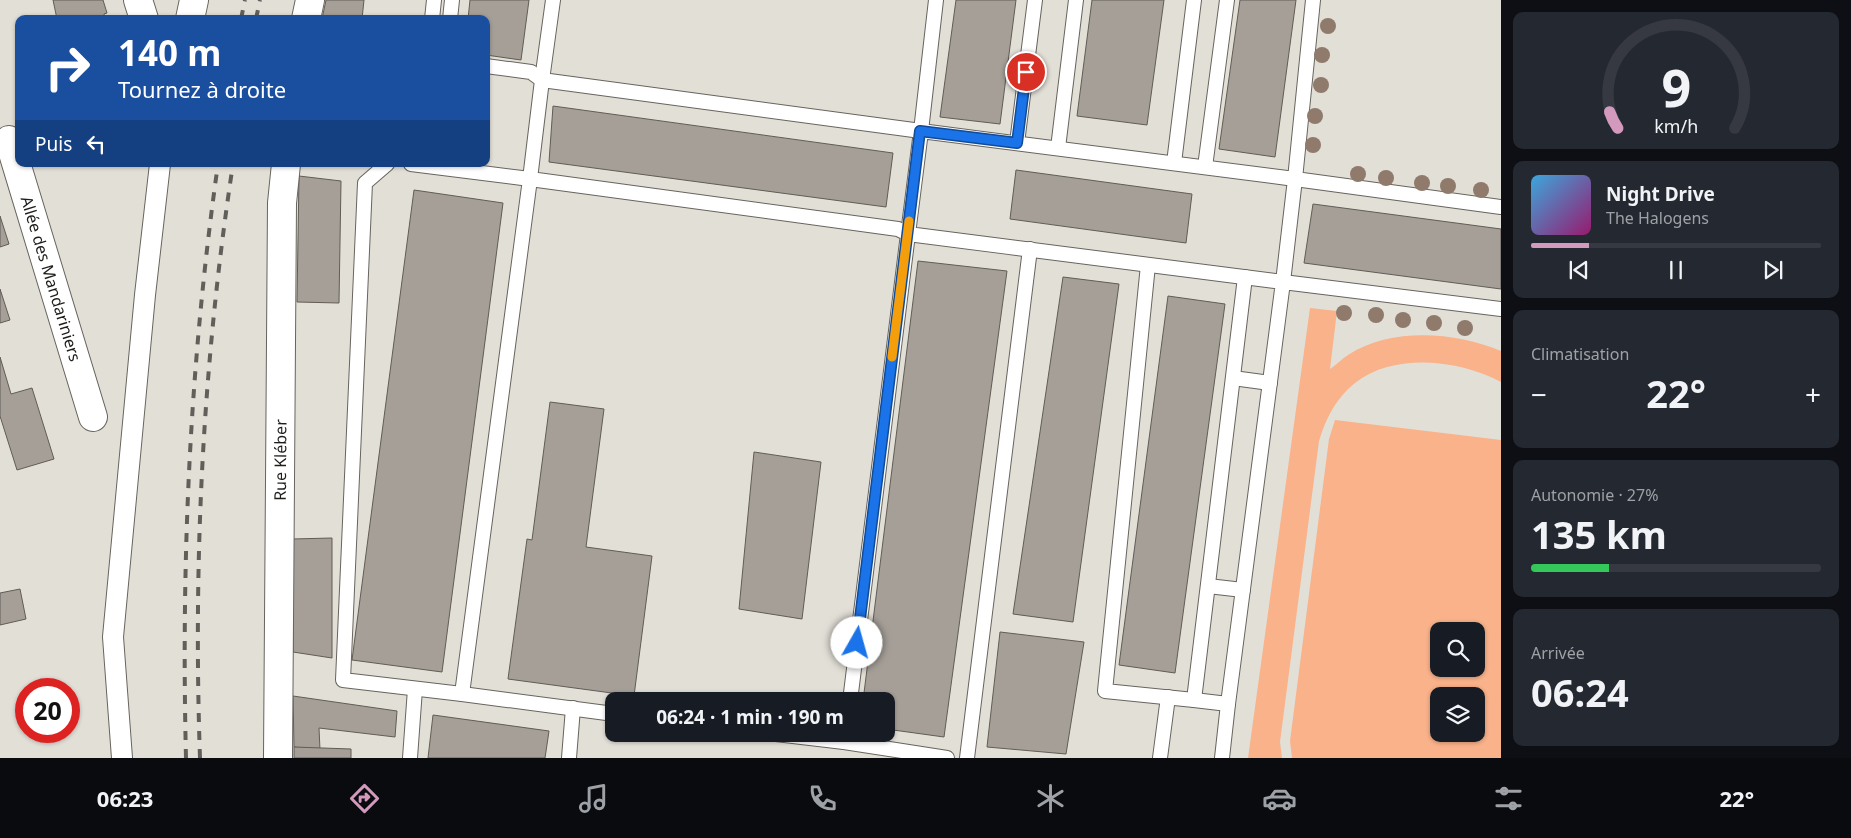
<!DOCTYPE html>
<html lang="fr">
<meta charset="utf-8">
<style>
:root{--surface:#171b24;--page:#242831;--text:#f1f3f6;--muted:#9ea1a6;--line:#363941;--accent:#d49abe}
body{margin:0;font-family:"Noto Sans",sans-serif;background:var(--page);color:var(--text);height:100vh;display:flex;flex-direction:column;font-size:19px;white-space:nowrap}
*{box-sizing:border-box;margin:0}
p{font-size:16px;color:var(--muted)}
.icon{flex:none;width:28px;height:28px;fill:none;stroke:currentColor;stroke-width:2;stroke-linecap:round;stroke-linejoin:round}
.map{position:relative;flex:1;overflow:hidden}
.sheet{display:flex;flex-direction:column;gap:12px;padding:12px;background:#0d0f14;width:350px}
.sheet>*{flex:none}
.hud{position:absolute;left:15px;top:15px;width:475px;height:152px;border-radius:10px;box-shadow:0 1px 4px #0004;background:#1a4fa0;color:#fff;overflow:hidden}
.fabs{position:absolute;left:1430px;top:622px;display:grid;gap:10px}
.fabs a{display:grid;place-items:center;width:55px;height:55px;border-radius:10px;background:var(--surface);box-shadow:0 1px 4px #0004;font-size:25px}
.speed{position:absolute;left:15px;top:678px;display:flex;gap:10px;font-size:25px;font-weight:700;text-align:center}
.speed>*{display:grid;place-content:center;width:65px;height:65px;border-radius:50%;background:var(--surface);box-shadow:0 1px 4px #0004;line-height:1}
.speed .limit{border:8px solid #d22;background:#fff;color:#111}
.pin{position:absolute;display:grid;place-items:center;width:42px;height:42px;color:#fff;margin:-21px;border:2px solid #fff;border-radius:50%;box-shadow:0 1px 5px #0007}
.me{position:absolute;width:55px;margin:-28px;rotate:7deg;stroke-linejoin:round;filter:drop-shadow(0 0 4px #0008)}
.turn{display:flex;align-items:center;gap:18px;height:105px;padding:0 20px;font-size:22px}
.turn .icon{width:65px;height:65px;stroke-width:2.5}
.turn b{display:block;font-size:35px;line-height:42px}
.then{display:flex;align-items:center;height:48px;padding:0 20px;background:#0003;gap:10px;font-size:19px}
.big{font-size:38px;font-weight:700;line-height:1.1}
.sheet .tile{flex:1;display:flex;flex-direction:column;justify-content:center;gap:8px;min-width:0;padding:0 18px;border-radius:10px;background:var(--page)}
.sheet .dial{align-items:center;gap:0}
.dial svg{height:130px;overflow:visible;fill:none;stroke:var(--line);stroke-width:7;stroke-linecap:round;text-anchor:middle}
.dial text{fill:var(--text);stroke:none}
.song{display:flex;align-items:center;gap:15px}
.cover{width:60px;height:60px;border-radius:8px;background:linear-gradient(135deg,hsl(200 70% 55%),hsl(320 70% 35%))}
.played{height:5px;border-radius:2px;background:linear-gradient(90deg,var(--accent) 20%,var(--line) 20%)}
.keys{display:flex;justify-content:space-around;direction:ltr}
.heat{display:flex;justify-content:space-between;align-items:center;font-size:28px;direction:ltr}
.charge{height:8px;border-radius:4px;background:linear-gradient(90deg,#34c759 27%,var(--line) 0)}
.trip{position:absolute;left:605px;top:692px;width:290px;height:50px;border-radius:10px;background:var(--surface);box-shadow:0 1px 4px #0004;font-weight:700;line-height:50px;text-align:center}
.tabs{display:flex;height:80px;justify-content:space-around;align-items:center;background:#090b0e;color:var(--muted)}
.tabs .icon{width:35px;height:35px}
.tabs .current{color:var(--accent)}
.tabs b{font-size:22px;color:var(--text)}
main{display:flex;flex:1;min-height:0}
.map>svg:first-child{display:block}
.green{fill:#f9b28a;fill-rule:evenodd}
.building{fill:#a59f98;stroke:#615c56}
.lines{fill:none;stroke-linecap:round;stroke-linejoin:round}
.service-casing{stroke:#67645d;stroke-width:16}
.pedestrian-casing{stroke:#67645d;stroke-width:22}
.minor-casing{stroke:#67645d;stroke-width:30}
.tertiary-casing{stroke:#67645d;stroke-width:30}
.service{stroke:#fff;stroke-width:14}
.pedestrian{stroke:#fff;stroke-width:20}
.minor{stroke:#fff;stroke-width:28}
.tertiary{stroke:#fff;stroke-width:28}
.rail{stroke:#615f5a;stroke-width:4;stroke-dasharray:9 9;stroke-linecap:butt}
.tree{fill:#8f7a6b}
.route-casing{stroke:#114b97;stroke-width:12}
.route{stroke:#1a73e8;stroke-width:9}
.slow{stroke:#f59e0b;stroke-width:9}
.labels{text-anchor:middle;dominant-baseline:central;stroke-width:4;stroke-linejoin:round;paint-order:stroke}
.street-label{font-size:16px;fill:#1e1d1a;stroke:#fff}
</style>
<main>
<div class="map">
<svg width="1501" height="758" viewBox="0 0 1501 758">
<rect width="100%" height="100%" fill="#e2dfd7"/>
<g class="green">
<path d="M 1310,308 L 1337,311 L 1330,369 C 1336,365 1342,359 1348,355 C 1392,327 1455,332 1501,351 L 1501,382 C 1460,360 1394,352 1355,383 C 1336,398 1326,418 1319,441 L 1280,742 L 1282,758 L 1248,758 Z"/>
<path d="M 1335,420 L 1501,440 L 1501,758 L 1292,758 L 1290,741 L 1329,439 ZM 1439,631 L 1476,631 L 1476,669 L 1439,669 ZM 1439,696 L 1476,696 L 1476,734 L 1439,734 Z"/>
</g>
<g class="building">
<path d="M 53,0 L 103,0 L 107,13 L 104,14 L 105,19 L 57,19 Z"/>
<path d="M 326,0 L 364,0 L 362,19 L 322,19 Z"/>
<path d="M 470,0 L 529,0 L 521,60 L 486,55 L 486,19 L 468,19 Z"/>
<path d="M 956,0 L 1016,0 L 1000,124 L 940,117 Z"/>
<path d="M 1092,0 L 1164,0 L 1147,125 L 1077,116 Z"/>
<path d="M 1240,0 L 1296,0 L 1275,157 L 1219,149 Z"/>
<path d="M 553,106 L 893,153 L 886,207 L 549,162 Z"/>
<path d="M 1016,170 L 1192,194 L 1186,243 L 1010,219 Z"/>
<path d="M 299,176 L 341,181 L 339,303 L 297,302 Z"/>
<path d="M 414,190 L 503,203 L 442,672 L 352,660 Z"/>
<path d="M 1313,204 L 1501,229 L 1501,289 L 1304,263 Z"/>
<path d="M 0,216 L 9,244 L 0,247 Z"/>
<path d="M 918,261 L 1007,271 L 944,737 L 886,729 L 886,701 L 863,701 Z"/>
<path d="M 1063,277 L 1119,284 L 1073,622 L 1013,614 Z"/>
<path d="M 0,289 L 10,320 L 0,323 Z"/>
<path d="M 1168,296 L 1225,304 L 1175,673 L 1119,665 Z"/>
<path d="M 0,357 L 11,394 L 32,388 L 54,459 L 17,470 L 0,416 Z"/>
<path d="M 550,402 L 604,409 L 586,547 L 652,556 L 634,696 L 508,679 L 527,539 L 532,540 Z"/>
<path d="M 754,452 L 821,462 L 802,619 L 739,609 Z"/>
<path d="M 332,538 L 332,658 L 293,652 L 292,539 Z"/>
<path d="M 20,589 L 26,619 L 0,625 L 0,593 Z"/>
<path d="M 1000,632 L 1084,642 L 1066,754 L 987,747 Z"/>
<path d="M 293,696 L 397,711 L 395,737 L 319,728 L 320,750 L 294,747 Z"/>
<path d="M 433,715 L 549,731 L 545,758 L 428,758 Z"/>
<path d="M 294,747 L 351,749 L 351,758 L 294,758 Z"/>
</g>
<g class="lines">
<defs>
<g id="service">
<path d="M 553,0 L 542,80 L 921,131 L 936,0"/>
<path d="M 1313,0 L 1295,179 L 1501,207"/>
<path d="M 432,19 L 434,0"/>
<path d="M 450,19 L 452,0"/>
<path d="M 486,66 L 531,72 L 542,80 L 530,179 L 898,229 L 908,234 L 850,701"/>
<path d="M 1017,143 L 1035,0"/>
<path d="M 1058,148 L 1076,0"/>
<path d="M 1174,163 L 1194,0"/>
<path d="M 387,164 L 365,183 L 343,680 L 462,694 L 530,179 L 411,164"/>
<path d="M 1205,167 L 1227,0"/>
<path d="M 1148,265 L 1105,691 L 1194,700 L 1245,277"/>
<path d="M 1233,378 L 1270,383"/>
<path d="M 1208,586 L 1243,590"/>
<path d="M 462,694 L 614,714"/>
<path d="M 1194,700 L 1228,704 L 1283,282 L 908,234 L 921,131 L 1295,179 L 1283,282 L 1501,309"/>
<path d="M 776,734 L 844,742 L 845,734"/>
<path d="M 844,742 L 947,758"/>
<path d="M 410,758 L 415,689"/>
<path d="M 569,758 L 573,708"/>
<path d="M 967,758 L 1030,249"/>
<path d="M 1160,758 L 1168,697"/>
<path d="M 1222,758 L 1228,704"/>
</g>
<path id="pedestrian" d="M 122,758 L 113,637 L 145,295 L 160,164"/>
<g id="minor">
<path d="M 138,0 L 144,19"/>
<path d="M 190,19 L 194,0"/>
<path id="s1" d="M 9,140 L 93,417"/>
</g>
<g id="tertiary">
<path d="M 306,19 L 310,0"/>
<path id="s2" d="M 278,758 L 282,203 L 286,164"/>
</g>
</defs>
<use href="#service" class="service-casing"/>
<use href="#pedestrian" class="pedestrian-casing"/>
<use href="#minor" class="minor-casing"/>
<use href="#tertiary" class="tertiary-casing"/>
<use href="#service" class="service"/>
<use href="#pedestrian" class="pedestrian"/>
<use href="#minor" class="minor"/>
<use href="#tertiary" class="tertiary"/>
<g class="rail">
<path d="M 241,19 L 245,0"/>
<path d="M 256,19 L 260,0"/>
<path d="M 186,758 C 181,560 190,360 218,164"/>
<path d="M 200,758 C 193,560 203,360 233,164"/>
</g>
</g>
<g class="tree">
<circle cx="1328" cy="26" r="8"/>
<circle cx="1322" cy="55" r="8"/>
<circle cx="1321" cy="85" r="8"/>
<circle cx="1315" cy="116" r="8"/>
<circle cx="1313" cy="145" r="8"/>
<circle cx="1358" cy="174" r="8"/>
<circle cx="1386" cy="178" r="8"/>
<circle cx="1422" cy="183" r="8"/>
<circle cx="1448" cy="186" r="8"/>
<circle cx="1481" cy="190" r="8"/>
<circle cx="1344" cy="313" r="8"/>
<circle cx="1376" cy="315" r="8"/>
<circle cx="1403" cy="320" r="8"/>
<circle cx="1434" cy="323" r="8"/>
<circle cx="1465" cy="328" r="8"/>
</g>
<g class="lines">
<defs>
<path id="route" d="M 857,643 L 920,131 L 1017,143 L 1026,72"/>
</defs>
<use href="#route" class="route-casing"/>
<use href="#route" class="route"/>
<path class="slow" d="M 892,357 L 909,221"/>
</g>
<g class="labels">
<g class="street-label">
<text stroke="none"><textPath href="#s1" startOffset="145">Allée des Mandariniers</textPath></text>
<text stroke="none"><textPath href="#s2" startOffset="298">Rue Kléber</textPath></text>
</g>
</g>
</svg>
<div class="fabs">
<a><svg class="icon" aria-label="search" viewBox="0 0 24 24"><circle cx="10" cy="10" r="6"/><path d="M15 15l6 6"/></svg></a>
<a><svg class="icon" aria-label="layers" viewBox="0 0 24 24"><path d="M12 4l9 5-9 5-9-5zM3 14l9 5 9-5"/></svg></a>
</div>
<div class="speed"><div class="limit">20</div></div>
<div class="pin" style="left:1026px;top:72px;background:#d93025"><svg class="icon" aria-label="arrive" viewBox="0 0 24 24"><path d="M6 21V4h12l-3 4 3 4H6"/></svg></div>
<svg class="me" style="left:857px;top:643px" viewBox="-20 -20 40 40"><circle r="19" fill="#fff"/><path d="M0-13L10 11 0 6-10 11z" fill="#1a73e8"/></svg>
<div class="trip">06:24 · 1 min · 190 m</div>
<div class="hud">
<div class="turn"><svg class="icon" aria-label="right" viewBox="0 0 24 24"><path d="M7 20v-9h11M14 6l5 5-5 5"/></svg><div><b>140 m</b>Tournez à droite</div></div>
<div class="then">Puis<svg class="icon" aria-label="left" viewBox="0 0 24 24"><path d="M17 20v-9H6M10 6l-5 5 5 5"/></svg></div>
</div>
</div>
<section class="sheet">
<div class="tile dial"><svg viewBox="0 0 100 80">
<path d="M14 69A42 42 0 1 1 86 69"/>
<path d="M14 69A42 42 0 0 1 9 59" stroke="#d49abe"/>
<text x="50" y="56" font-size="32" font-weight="700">9</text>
<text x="50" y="72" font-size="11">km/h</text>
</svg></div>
<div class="tile">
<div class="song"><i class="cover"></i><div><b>Night Drive</b><p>The Halogens</p></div></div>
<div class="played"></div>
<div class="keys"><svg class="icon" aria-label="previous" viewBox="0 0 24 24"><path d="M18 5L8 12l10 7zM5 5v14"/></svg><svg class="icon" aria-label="pause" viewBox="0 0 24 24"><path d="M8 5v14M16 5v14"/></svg><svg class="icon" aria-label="next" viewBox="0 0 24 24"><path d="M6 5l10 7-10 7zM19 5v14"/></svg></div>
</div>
<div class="tile"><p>Climatisation</p>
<div class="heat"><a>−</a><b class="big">22°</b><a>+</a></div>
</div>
<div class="tile"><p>Autonomie · 27%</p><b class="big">135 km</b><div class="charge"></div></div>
<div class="tile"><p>Arrivée</p><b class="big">06:24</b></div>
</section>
</main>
<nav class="tabs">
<b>06:23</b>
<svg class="icon current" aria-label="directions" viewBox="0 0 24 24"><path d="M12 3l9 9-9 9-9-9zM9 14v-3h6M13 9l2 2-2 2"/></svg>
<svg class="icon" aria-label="music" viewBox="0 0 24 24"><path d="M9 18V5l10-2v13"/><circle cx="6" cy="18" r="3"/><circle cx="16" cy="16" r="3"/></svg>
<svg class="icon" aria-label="phone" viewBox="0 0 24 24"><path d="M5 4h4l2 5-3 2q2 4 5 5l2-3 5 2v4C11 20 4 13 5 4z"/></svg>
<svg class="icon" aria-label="climate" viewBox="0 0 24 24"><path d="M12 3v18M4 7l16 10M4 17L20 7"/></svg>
<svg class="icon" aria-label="car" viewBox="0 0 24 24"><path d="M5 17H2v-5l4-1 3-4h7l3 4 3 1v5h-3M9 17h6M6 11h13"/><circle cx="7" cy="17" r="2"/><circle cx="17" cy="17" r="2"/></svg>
<svg class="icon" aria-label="filters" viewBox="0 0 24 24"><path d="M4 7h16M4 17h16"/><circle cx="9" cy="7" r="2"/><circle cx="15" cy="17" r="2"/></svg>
<b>22°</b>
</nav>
